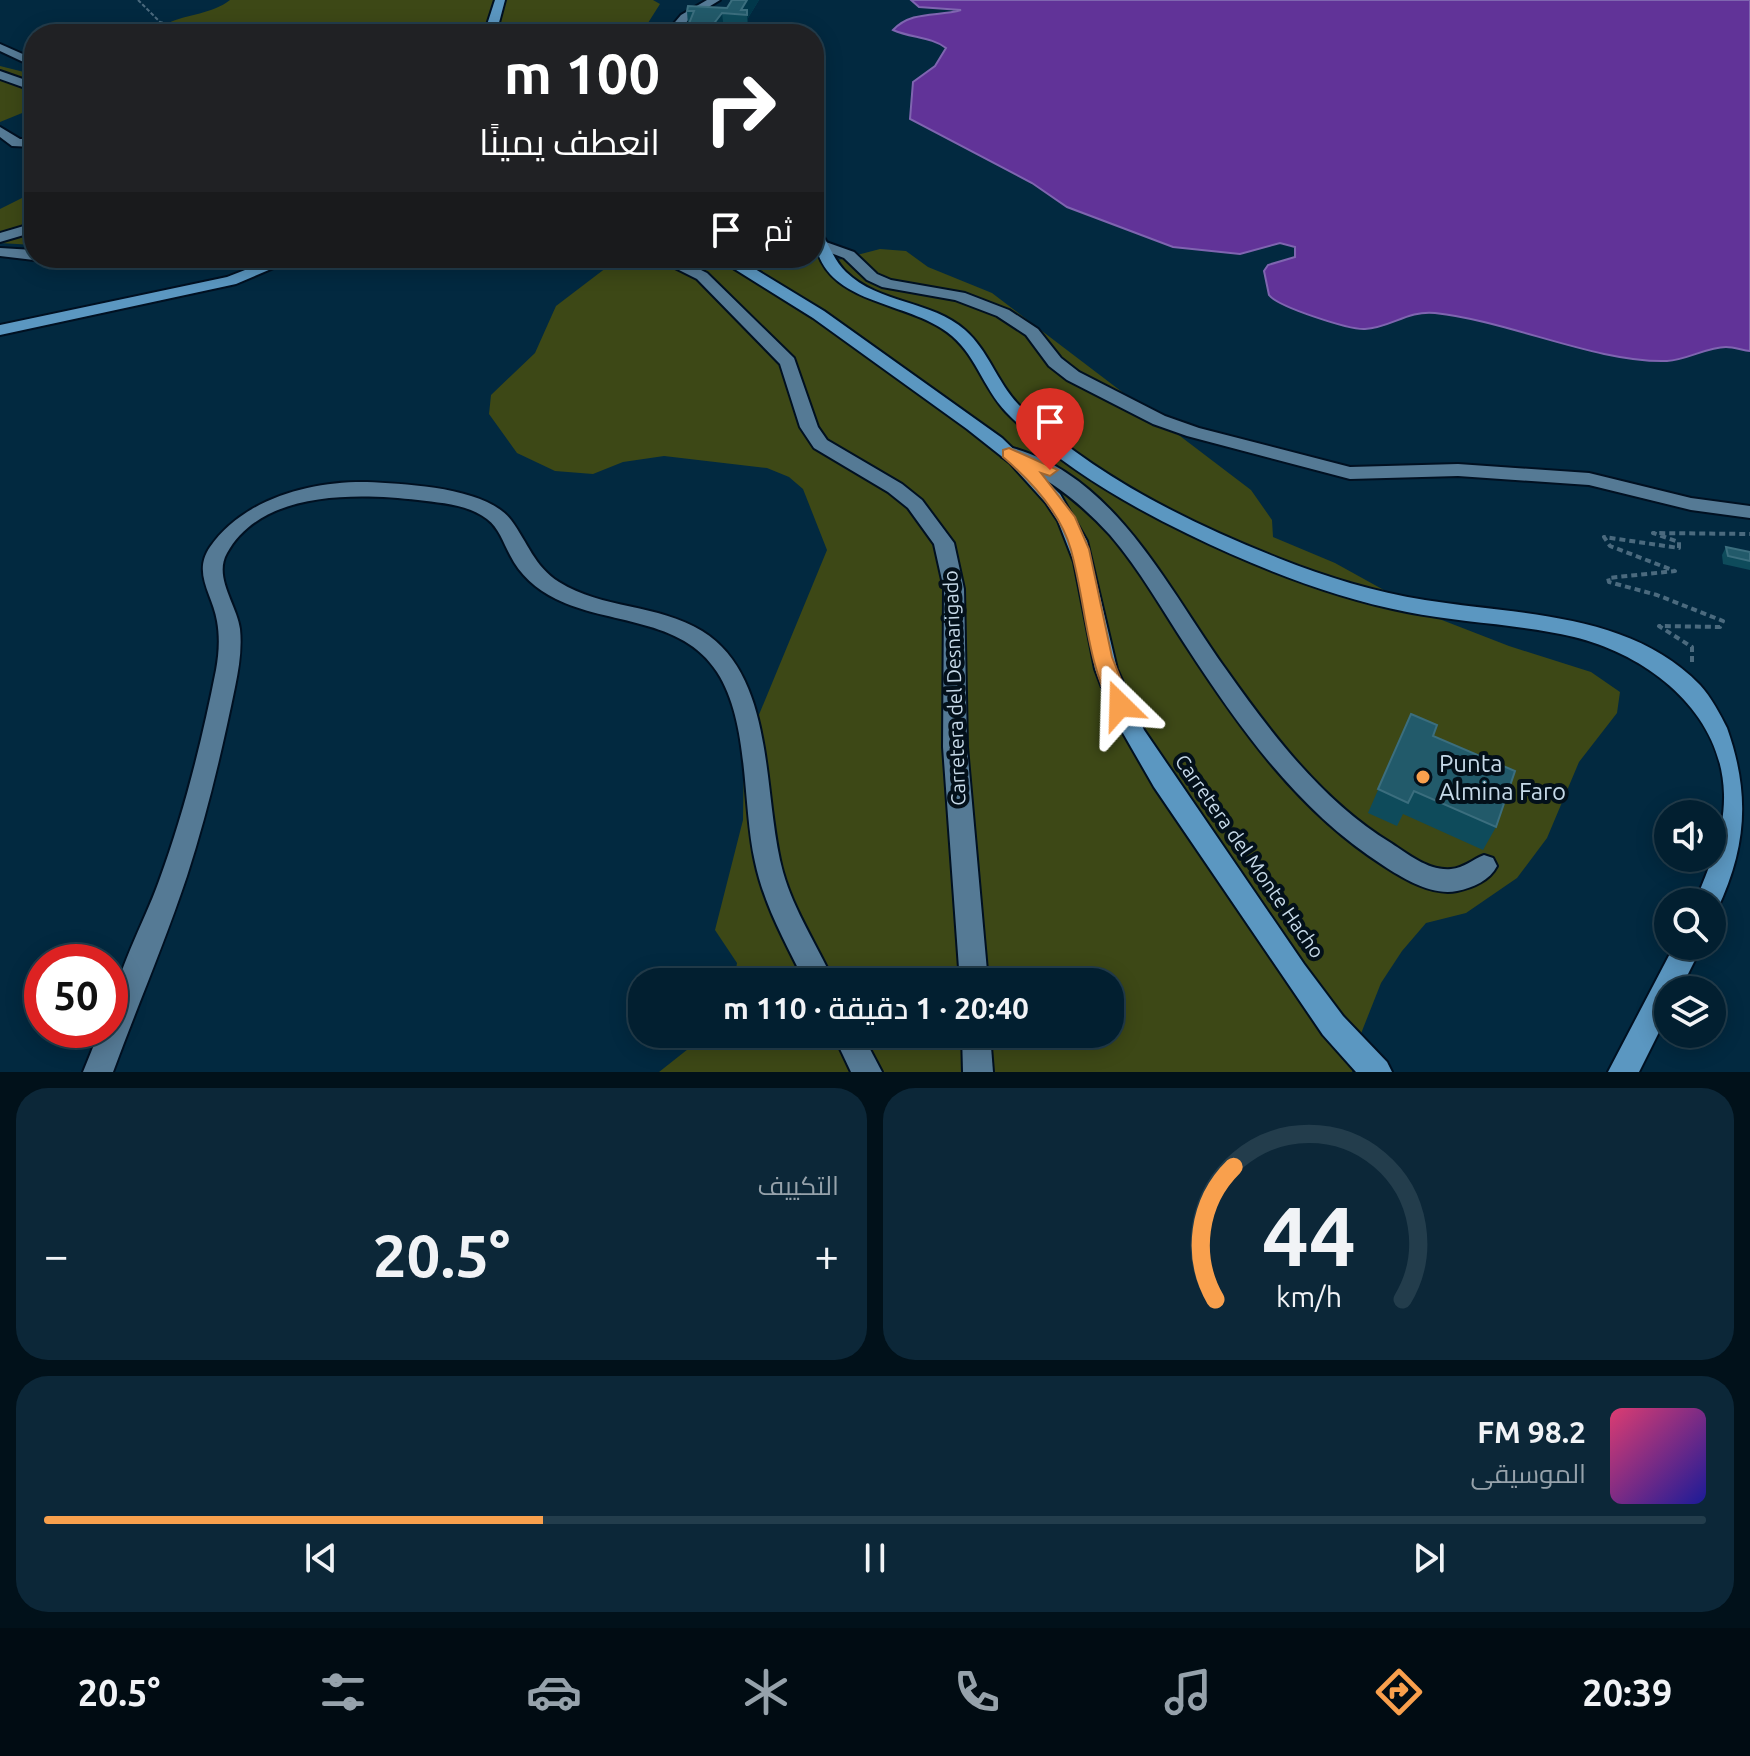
<!DOCTYPE html>
<html lang="ar">
<meta charset="utf-8">
<style>
:root{--surface:#021f30;--page:#0c2738;--text:#f1f3f6;--muted:#96a2ab;--line:#233d4c;--accent:#f9a04d}
body{margin:0;font-family:Ubuntu,Cairo,sans-serif;background:var(--page);color:var(--text);direction:rtl;height:100vh;display:flex;flex-direction:column;font-size:30px;white-space:nowrap}
*{box-sizing:border-box;margin:0}
p{font-size:26px;color:var(--muted)}
.icon{flex:none;width:44px;height:44px;fill:none;stroke:currentColor;stroke-width:2;stroke-linecap:round;stroke-linejoin:round}
.map{position:relative;height:1072px;overflow:hidden;direction:ltr}
.sheet{display:flex;flex-direction:column;gap:16px;padding:16px;background:#01111a;flex:1}
.sheet>*{flex:none}
.guide{position:absolute;left:24px;top:24px;width:800px;height:244px;border-radius:32px;box-shadow:0 4px 20px #0003,0 0 0 2px var(--line);direction:rtl;background:#202124;color:#fff;overflow:hidden}
.buttons{position:absolute;left:1654px;top:800px;display:grid;gap:16px}
.buttons a{display:grid;place-items:center;width:72px;height:72px;border-radius:50%;background:var(--surface);box-shadow:0 4px 20px #0003,0 0 0 2px var(--line);font-size:40px}
.speed{position:absolute;left:24px;top:944px;display:flex;gap:16px;font-size:40px;font-weight:700;text-align:center}
.speed>*{display:grid;place-content:center;width:104px;height:104px;border-radius:50%;background:var(--surface);box-shadow:0 4px 20px #0003,0 0 0 2px var(--line);line-height:1}
.speed .limit{border:12px solid #d22;background:#fff;color:#111}
.pin{position:absolute;display:grid;place-items:center;width:68px;height:68px;color:#fff;margin:-82px -34px;border-radius:50% 50% 50% 0;rotate:-45deg;box-shadow:0 0 8px #0007}
.pin .icon{rotate:45deg}
.me{position:absolute;width:88px;margin:-44px;rotate:338deg;stroke-linejoin:round;filter:drop-shadow(0 0 6px #0008)}
.turn{display:flex;align-items:center;gap:28px;height:168px;padding:0 32px;font-size:36px}
.turn .icon{width:104px;height:104px;stroke-width:2.5}
.turn b{display:block;font-size:56px;line-height:68px}
.then{display:flex;align-items:center;height:76px;padding:0 32px;background:#0003;gap:16px;font-size:30px}
.big{font-size:60px;font-weight:600;line-height:1.1}
.sheet .widget{flex:1;display:flex;flex-direction:column;justify-content:center;gap:12px;min-width:0;padding:0 28px;border-radius:32px;background:var(--page)}
.sheet .dial{align-items:center;gap:0}
.dial svg{height:208px;overflow:visible;fill:none;stroke:var(--line);stroke-width:7;stroke-linecap:round;text-anchor:middle}
.dial text{fill:var(--text);stroke:none}
.song{display:flex;align-items:center;gap:24px}
.cover{width:96px;height:96px;border-radius:12px;background:linear-gradient(135deg,hsl(340 70% 55%),hsl(240 70% 35%))}
.played{height:8px;border-radius:4px;background:linear-gradient(90deg,var(--accent) 30%,var(--line) 30%)}
.keys{display:flex;justify-content:space-around;direction:ltr}
.heat{display:flex;justify-content:space-between;align-items:center;font-size:44px;direction:ltr}
.sheet .tiles{flex:1;display:grid;gap:16px;grid-template-columns:1fr 1fr}
.widget:last-child{grid-column:span 2}
.trip{position:absolute;left:628px;top:968px;width:496px;height:80px;border-radius:32px;background:var(--surface);box-shadow:0 4px 20px #0003,0 0 0 2px var(--line);font-weight:600;line-height:80px;text-align:center;direction:rtl}
.tabs{display:flex;height:128px;justify-content:space-around;align-items:center;background:#010c13;color:var(--muted)}
.tabs .icon{width:56px;height:56px}
.tabs .selected{color:var(--accent)}
.tabs b{font-size:36px;color:var(--text)}
.map>svg:first-child{display:block}
.green{fill:#3d4816}
.water{fill:#613398;stroke:#7f65b0;stroke-width:2}
.lines{fill:none;stroke-linecap:round;stroke-linejoin:round}
.minor-casing{stroke:#001021;stroke-width:4}
.major-casing{stroke:#001021;stroke-width:4}
.path-far1{stroke:#4b6a7e;stroke-width:2;stroke-dasharray:4 2;stroke-linecap:butt}
.path{stroke:#4b6a7e;stroke-width:4;stroke-dasharray:6 4;stroke-linecap:butt}
.minor{fill:#557a95;fill-rule:evenodd}
.major{fill:#5b97c1;fill-rule:evenodd}
.wall{fill:#0e4b5b}
.shaded-wall{fill:#01374a}
.building{fill:#225a6a;stroke:#3b6e7e;stroke-width:2}
.route{fill:#f9a04d;stroke:#a26832;stroke-width:2}
.poi-dot{fill:#f9a04d;stroke:#03101a;stroke-width:3}
.labels{text-anchor:middle;dominant-baseline:central;stroke-width:8;stroke-linejoin:round;paint-order:stroke}
.street-label{font-size:20px;fill:#c6d9e8;stroke:#03101a}
.near-poi-label{font-size:24px;fill:#c6d9e8;stroke:#03101a;text-anchor:start}
</style>
<div class="map">
<svg width="1750" height="1072" viewBox="0 0 1750 1072">
<rect width="100%" height="100%" fill="#022940"/>
<g class="green">
<path d="M 230,0 L 653,0 L 660,4 L 641,34 L 176,34 L 167,29 L 168,23 C 188,14 212,14 230,0 Z"/>
<path d="M 0,66 L 24,72 L 34,92 L 32,109 L 0,122 Z"/>
<path d="M 34,192 L 34,245 L 0,243 L 0,209 Z"/>
<path d="M 880,249 L 906,251 L 928,267 L 992,293 L 1251,490 L 1272,520 L 1273,537 L 1335,563 L 1429,615 L 1509,646 L 1591,672 L 1620,692 L 1617,713 L 1579,762 L 1547,838 L 1517,878 L 1466,913 L 1426,923 L 1402,951 L 1381,983 L 1362,1031 L 1352,1072 L 659,1072 L 707,1034 L 1110,1034 L 1110,982 L 734,982 L 737,963 L 715,930 L 743,820 L 744,751 L 827,550 L 803,489 L 789,477 L 767,468 L 664,456 L 623,462 L 593,474 L 555,471 L 517,453 L 489,414 L 491,395 L 535,353 L 556,306 L 619,258 L 814,256 L 838,260 Z"/>
</g>
<path class="water" d="M 911,0 L 1750,0 L 1750,351 C 1742,350 1734,347 1726,347 C 1707,347 1687,360 1667,361 C 1597,363 1509,321 1435,313 C 1408,310 1390,328 1365,329 C 1350,330 1278,307 1269,295 L 1264,271 L 1268,265 L 1295,257 L 1295,247 L 1280,243 L 1240,254 L 1173,247 L 1067,207 L 1032,183 L 910,119 L 913,82 L 935,66 L 946,48 C 932,37 911,38 893,30 C 912,10 938,17 961,10 L 919,7 Z"/>
<g class="lines">
<defs>
<g id="minor">
<path d="M 707,0 L 720,0 L 689,19 L 677,34 L 665,34 L 681,15 Z"/>
<path d="M 0,44 L 34,59 L 34,67 L 0,51 Z"/>
<path d="M 0,71 L 34,83 L 34,91 L 0,79 Z"/>
<path d="M 0,127 L 20,139 L 34,139 L 34,147 L 12,146 L 0,137 Z"/>
<path d="M 34,223 L 34,232 L 0,242 L 0,233 Z"/>
<path d="M 823,241 L 854,252 L 877,274 L 891,280 L 965,293 L 1009,310 L 1038,329 L 1061,358 L 1079,372 L 1165,416 L 1199,428 L 1350,467 L 1458,464 L 1589,473 L 1691,498 L 1750,506 L 1750,518 L 1691,510 L 1589,485 L 1458,476 L 1350,479 L 1187,436 L 1153,424 L 1067,380 L 1049,366 L 1026,335 L 997,316 L 955,300 L 882,287 L 867,280 L 844,258 L 818,248 L 816,245 Z"/>
<path d="M 0,248 L 34,250 L 34,258 L 39,258 L 34,260 L 0,256 Z"/>
<path d="M 73,258 L 227,258 L 219,263 L 156,267 L 81,263 Z"/>
<path d="M 634,258 L 679,259 L 707,273 L 794,358 L 818,427 L 827,440 L 902,484 L 922,500 L 954,543 L 964,589 L 967,747 L 988,982 L 960,982 L 943,747 L 944,589 L 934,544 L 908,508 L 888,492 L 814,448 L 800,427 L 780,364 L 697,279 L 675,268 L 642,263 Z"/>
<path d="M 1009,447 C 1114,474 1167,587 1225,668 C 1271,733 1322,801 1391,843 C 1409,855 1429,871 1451,869 C 1464,868 1473,859 1484,855 L 1493,858 L 1497,866 C 1490,880 1473,888 1457,891 C 1432,896 1404,879 1384,866 C 1299,812 1240,729 1186,646 C 1161,608 1140,570 1110,535 C 1079,501 1045,475 1002,457 L 1000,453 L 1002,449 Z"/>
<path d="M 367,482 C 406,484 486,487 511,520 C 528,543 534,566 559,582 C 602,609 658,604 702,631 C 777,677 762,798 783,872 C 794,911 817,945 834,982 L 805,982 C 786,944 764,905 755,862 C 742,805 750,723 717,672 C 682,617 608,625 556,599 C 536,589 520,575 510,555 C 503,542 499,528 487,519 C 467,504 441,503 418,500 C 357,493 262,490 227,553 C 213,577 237,605 240,629 C 242,649 239,668 235,687 C 222,751 207,814 187,876 C 165,942 137,1007 113,1072 L 83,1072 L 100,1030 L 110,1030 C 110,980 142,929 159,881 C 184,813 202,741 216,670 C 219,654 220,637 217,621 C 213,595 192,573 210,547 C 244,498 312,481 367,482 Z"/>
<path d="M 833,1034 L 862,1034 L 882,1072 L 851,1072 Z"/>
<path d="M 962,1034 L 990,1034 L 993,1072 L 963,1072 Z"/>
</g>
<g id="major">
<path d="M 495,0 L 505,0 L 496,34 L 484,34 Z"/>
<path d="M 814,228 L 819,229 C 828,242 834,261 846,272 C 879,304 931,300 965,330 C 989,351 998,385 1021,407 C 1093,475 1187,522 1278,558 C 1326,577 1375,592 1425,600 C 1518,615 1630,612 1700,685 C 1711,697 1720,714 1727,728 C 1750,793 1747,847 1717,910 L 1712,912 L 1712,902 L 1695,902 C 1709,868 1725,832 1724,794 C 1722,712 1648,655 1574,637 C 1520,624 1462,623 1407,612 C 1331,597 1258,568 1188,534 C 1124,503 1057,464 1006,412 C 983,388 975,352 947,332 C 901,298 814,305 814,228 Z"/>
<path d="M 276,258 L 297,258 L 236,284 L 0,335 L 0,325 L 227,277 Z"/>
<path d="M 717,258 L 737,258 L 824,311 L 1002,438 L 1060,494 L 1087,541 L 1117,669 L 1144,730 L 1304,964 L 1343,1016 L 1387,1062 L 1392,1072 L 1356,1072 L 1323,1035 L 1154,787 L 1112,714 L 1095,669 L 1074,562 L 1058,521 L 1046,503 L 1010,463 L 967,429 L 813,318 Z"/>
<path d="M 1674,946 L 1702,946 L 1680,990 L 1668,990 L 1668,1014 L 1639,1072 L 1608,1072 Z"/>
</g>
</defs>
<use href="#minor" class="minor-casing"/>
<use href="#major" class="major-casing"/>
<path class="path-far1" d="M 138,0 L 160,22 L 200,34"/>
<path class="path" d="M 1692,662 L 1692,647 L 1659,626 L 1720,627 L 1723,621 L 1657,595 L 1609,582 L 1608,578 L 1675,571 L 1610,546 L 1604,537 L 1679,548 L 1679,542 L 1653,533 L 1750,534"/>
<use href="#minor" class="minor"/>
<use href="#major" class="major"/>
</g>
<g class="wall">
<path d="M 730,0 L 759,0 L 748,18 L 748,32 L 688,26 L 687,11 L 727,8 L 730,2 Z"/>
<path d="M 1726,547 L 1750,552 L 1750,570 L 1723,564 L 1722,555 Z"/>
<path d="M 1411,714 L 1433,736 L 1496,827 L 1483,850 L 1403,814 L 1397,826 L 1368,813 Z"/>
</g>
<g class="shaded-wall">
<path d="M 747,0 L 759,0 L 748,18 L 748,32 L 747,15 L 741,10 Z"/>
<path d="M 722,13 L 724,30 L 721,34 L 713,34 L 712,26 Z"/>
</g>
<g class="building">
<path d="M 732,0 L 747,0 L 741,10 L 747,10 L 747,15 L 722,13 L 712,26 L 719,29 L 716,34 L 657,34 L 664,24 L 688,26 L 694,11 L 687,11 L 688,6 L 727,8 Z"/>
<path d="M 1726,547 L 1750,552 L 1750,561 L 1728,556 Z"/>
<path d="M 1411,714 L 1437,725 L 1433,736 L 1515,771 L 1496,827 L 1414,791 L 1408,803 L 1378,789 Z"/>
</g>
<path class="route" d="M 1009,448 L 1058,470 L 1050,476 L 1041,473 L 1075,517 L 1089,549 L 1112,657 L 1131,705 L 1128,711 L 1113,711 C 1086,661 1086,604 1071,550 C 1061,514 1031,481 1003,457 L 1003,450 Z"/>
<circle class="poi-dot" cx="1423" cy="777" r="8"/>
<g class="labels">
<g class="street-label">
<text transform="translate(954 688) rotate(-92)">Carretera del Desnarigado</text>
<text transform="translate(1250 856) rotate(55)">Carretera del Monte Hacho</text>
</g>
<g class="near-poi-label">
<text x="1439" y="763">Punta<tspan x="1439" dy="28">Almina Faro</tspan></text>
</g>
</g>
</svg>
<div class="buttons">
<a><svg class="icon" aria-label="sound" viewBox="0 0 24 24"><path d="M4 9h4l5-4v14l-5-4H4zM17 9q2 3 0 6"/></svg></a>
<a><svg class="icon" aria-label="search" viewBox="0 0 24 24"><circle cx="10" cy="10" r="6"/><path d="M15 15l6 6"/></svg></a>
<a><svg class="icon" aria-label="layers" viewBox="0 0 24 24"><path d="M12 4l9 5-9 5-9-5zM3 14l9 5 9-5"/></svg></a>
</div>
<div class="speed"><div class="limit">50</div></div>
<div class="pin" style="left:1050px;top:470px;background:#d93025"><svg class="icon" aria-label="arrive" viewBox="0 0 24 24"><path d="M6 21V4h12l-3 4 3 4H6"/></svg></div>
<svg class="me" style="left:1120px;top:705px" viewBox="-20 -20 40 40"><path d="M0-17L14 15 0 8-14 15z" fill="#f9a04d" stroke="#fff" stroke-width="4"/></svg>
<div class="trip">20:40 · 1 دقيقة · 110 m</div>
<div class="guide">
<div class="turn"><svg class="icon" aria-label="right" viewBox="0 0 24 24"><path d="M7 20v-9h11M14 6l5 5-5 5"/></svg><div><b>100 m</b>انعطف يمينًا</div></div>
<div class="then">ثم<svg class="icon" aria-label="arrive" viewBox="0 0 24 24"><path d="M6 21V4h12l-3 4 3 4H6"/></svg></div>
</div>
</div>
<section class="sheet">
<div class="tiles">
<div class="widget dial"><svg viewBox="0 0 100 80">
<path d="M14 69A42 42 0 1 1 86 69"/>
<path d="M14 69A42 42 0 0 1 21 18" stroke="#f9a04d"/>
<text x="50" y="56" font-size="32" font-weight="700">44</text>
<text x="50" y="72" font-size="11">km/h</text>
</svg></div>
<div class="widget"><p>التكييف</p>
<div class="heat"><a>−</a><b class="big">20.5°</b><a>+</a></div>
</div>
<div class="widget">
<div class="song"><i class="cover"></i><div><b>98.2 FM</b><p>الموسيقى</p></div></div>
<div class="played"></div>
<div class="keys"><svg class="icon" aria-label="previous" viewBox="0 0 24 24"><path d="M18 5L8 12l10 7zM5 5v14"/></svg><svg class="icon" aria-label="pause" viewBox="0 0 24 24"><path d="M8 5v14M16 5v14"/></svg><svg class="icon" aria-label="next" viewBox="0 0 24 24"><path d="M6 5l10 7-10 7zM19 5v14"/></svg></div>
</div>
</div>
</section>
<nav class="tabs">
<b>20:39</b>
<svg class="icon selected" aria-label="directions" viewBox="0 0 24 24"><path d="M12 3l9 9-9 9-9-9zM9 14v-3h6M13 9l2 2-2 2"/></svg>
<svg class="icon" aria-label="music" viewBox="0 0 24 24"><path d="M9 18V5l10-2v13"/><circle cx="6" cy="18" r="3"/><circle cx="16" cy="16" r="3"/></svg>
<svg class="icon" aria-label="phone" viewBox="0 0 24 24"><path d="M5 4h4l2 5-3 2q2 4 5 5l2-3 5 2v4C11 20 4 13 5 4z"/></svg>
<svg class="icon" aria-label="climate" viewBox="0 0 24 24"><path d="M12 3v18M4 7l16 10M4 17L20 7"/></svg>
<svg class="icon" aria-label="car" viewBox="0 0 24 24"><path d="M5 17H2v-5l4-1 3-4h7l3 4 3 1v5h-3M9 17h6M6 11h13"/><circle cx="7" cy="17" r="2"/><circle cx="17" cy="17" r="2"/></svg>
<svg class="icon" aria-label="filters" viewBox="0 0 24 24"><path d="M4 7h16M4 17h16"/><circle cx="9" cy="7" r="2"/><circle cx="15" cy="17" r="2"/></svg>
<b>20.5°</b>
</nav>
